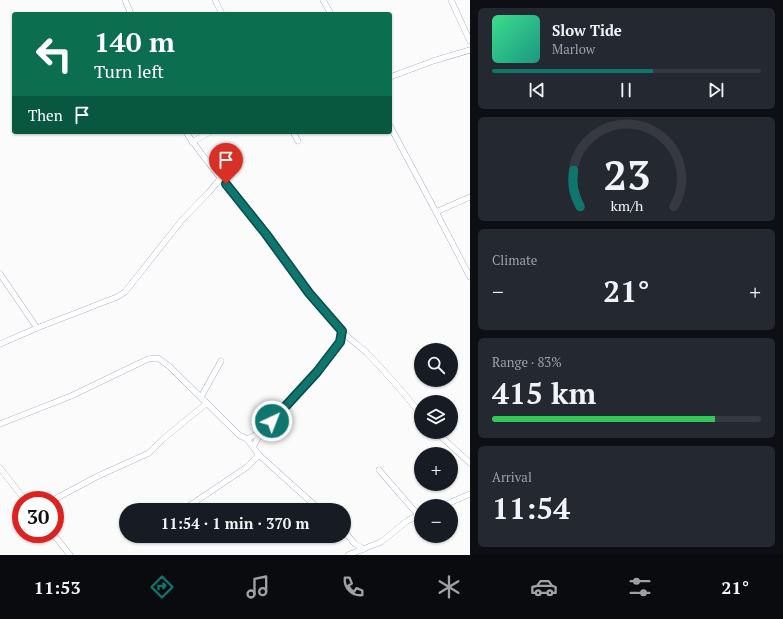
<!DOCTYPE html>
<meta charset="utf-8">
<style>
:root{--surface:#171b24;--page:#242831;--text:#f1f3f6;--muted:#9ea1a6;--line:#363941;--accent:#0f766e}
body{margin:0;font-family:"PT Serif",serif;background:var(--page);color:var(--text);height:100vh;display:flex;flex-direction:column;font-size:15px;white-space:nowrap}
*{box-sizing:border-box;margin:0}
p{font-size:13px;color:var(--muted)}
.icon{flex:none;width:22px;height:22px;fill:none;stroke:currentColor;stroke-width:2;stroke-linecap:round;stroke-linejoin:round}
.map{position:relative;flex:1;overflow:hidden}
.details{display:flex;flex-direction:column;gap:8px;padding:8px;background:#0d0f14;width:313px}
.details>*{flex:none}
.banner{position:absolute;left:12px;top:12px;width:380px;height:122px;border-radius:4px;box-shadow:0 1px 3px #0004;background:#0b6e4f;color:#fff;overflow:hidden}
.tools{position:absolute;left:414px;top:343px;display:grid;gap:8px}
.tools a{display:grid;place-items:center;width:44px;height:44px;border-radius:50%;background:var(--surface);box-shadow:0 1px 3px #0004;font-size:20px}
.speed{position:absolute;left:12px;top:491px;display:flex;gap:8px;font-size:20px;font-weight:700;text-align:center}
.speed>*{display:grid;place-content:center;width:52px;height:52px;border-radius:50%;background:var(--surface);box-shadow:0 1px 3px #0004;line-height:1}
.speed .limit{border:6px solid #d22;background:#fff;color:#111}
.pin{position:absolute;display:grid;place-items:center;width:34px;height:34px;color:#fff;margin:-41px -17px;border-radius:50% 50% 50% 0;rotate:-45deg;box-shadow:0 0 4px #0007}
.pin .icon{rotate:45deg}
.me{position:absolute;width:44px;margin:-22px;rotate:43deg;stroke-linejoin:round;filter:drop-shadow(0 0 3px #0008)}
.turn{display:flex;align-items:center;gap:14px;height:84px;padding:0 16px;font-size:18px}
.turn .icon{width:52px;height:52px;stroke-width:2.5}
.turn b{display:block;font-size:28px;line-height:34px}
.then{display:flex;align-items:center;height:38px;padding:0 16px;background:#0003;gap:8px;font-size:15px}
.big{font-size:30px;font-weight:800;line-height:1.1}
.details .tile{flex:1;display:flex;flex-direction:column;justify-content:center;gap:6px;min-width:0;padding:0 14px;border-radius:6px;background:var(--page)}
.details .dial{align-items:center;gap:0}
.dial svg{height:104px;overflow:visible;fill:none;stroke:var(--line);stroke-width:7;stroke-linecap:round;text-anchor:middle}
.dial text{fill:var(--text);stroke:none}
.song{display:flex;align-items:center;gap:12px}
.cover{width:48px;height:48px;border-radius:6px;background:linear-gradient(135deg,hsl(150 70% 55%),hsl(170 70% 35%))}
.played{height:4px;border-radius:2px;background:linear-gradient(90deg,var(--accent) 60%,var(--line) 60%)}
.keys{display:flex;justify-content:space-around;direction:ltr}
.heat{display:flex;justify-content:space-between;align-items:center;font-size:22px;direction:ltr}
.charge{height:6px;border-radius:3px;background:linear-gradient(90deg,#34c759 83%,var(--line) 0)}
.trip{position:absolute;left:119px;top:503px;width:232px;height:40px;border-radius:20px;background:var(--surface);box-shadow:0 1px 3px #0004;font-weight:800;line-height:40px;text-align:center}
.tab-bar{display:flex;height:64px;justify-content:space-around;align-items:center;background:#090b0e;color:var(--muted)}
.tab-bar .icon{width:28px;height:28px}
.tab-bar .selected{color:var(--accent)}
.tab-bar b{font-size:18px;color:var(--text)}
main{display:flex;flex:1;min-height:0}
.map>svg:first-child{display:block}
.lines{fill:none;stroke-linecap:round;stroke-linejoin:round}
.minor-casing{stroke:#8391a7;stroke-width:6}
.minor{stroke:#fff;stroke-width:5.5}
.route-casing{stroke:#0a4d48;stroke-width:10}
.route{stroke:#0f766e;stroke-width:7}
</style>
<main>
<div class="map">
<svg width="470" height="555" viewBox="0 0 470 555">
<rect width="100%" height="100%" fill="#fbfbfb"/>
<g class="lines">
<defs>
<g id="minor">
<path d="M 125,0 L 131,14"/>
<path d="M 215,0 L 222,14"/>
<path d="M 323,0 L 331,14"/>
<path d="M 451,0 L 470,41"/>
<path d="M 390,77 L 433,61 L 470,50"/>
<path d="M 390,126 L 436,212"/>
<path d="M 186,132 C 210,168 240,201 267,235 C 291,267 314,302 342,331 C 349,339 359,346 367,353 C 386,373 405,393 421,415"/>
<path d="M 293,132 L 298,141"/>
<path d="M 192,142 L 210,132"/>
<path d="M 470,197 L 436,212 L 470,277"/>
<path d="M 0,274 L 37,328"/>
<path d="M 0,344 L 37,328 L 117,297 L 125,292 L 182,220 L 209,192 L 221,178"/>
<path d="M 201,397 L 221,361"/>
<path d="M 0,424 L 71,396 L 148,359 L 158,358 L 170,367 L 239,435 L 247,439 L 259,455 L 247,467 L 183,510"/>
<path d="M 436,432 L 470,463"/>
<path d="M 247,439 L 261,432 L 300,391 L 340,342 L 342,331"/>
<path d="M 253,447 L 261,433"/>
<path d="M 259,455 L 320,510"/>
<path d="M 0,468 L 25,500"/>
<path d="M 379,470 L 418,515"/>
<path d="M 53,500 L 98,476 L 149,453 L 163,439 L 207,403"/>
<path d="M 442,506 L 470,494"/>
<path d="M 344,531 L 355,544 L 364,549"/>
<path d="M 53,534 L 70,555"/>
<path d="M 348,555 L 381,542 L 407,521 L 421,514"/>
</g>
</defs>
<use href="#minor" class="minor-casing"/>
<use href="#minor" class="minor"/>
</g>
<g class="lines">
<defs>
<path id="route" d="M 226,184 L 266,234 L 309,293 L 342,331 L 340,342 L 317,372 L 272,421"/>
</defs>
<use href="#route" class="route-casing"/>
<use href="#route" class="route"/>
</g>
</svg>
<div class="tools">
<a><svg class="icon" aria-label="search" viewBox="0 0 24 24"><circle cx="10" cy="10" r="6"/><path d="M15 15l6 6"/></svg></a>
<a><svg class="icon" aria-label="layers" viewBox="0 0 24 24"><path d="M12 4l9 5-9 5-9-5zM3 14l9 5 9-5"/></svg></a>
<a>+</a>
<a>−</a>
</div>
<div class="speed"><div class="limit">30</div></div>
<div class="pin" style="left:226px;top:184px;background:#d93025"><svg class="icon" aria-label="arrive" viewBox="0 0 24 24"><path d="M6 21V4h12l-3 4 3 4H6"/></svg></div>
<svg class="me" style="left:272px;top:421px" viewBox="-20 -20 40 40"><circle r="17" fill="#0f766e" stroke="#fff" stroke-width="3"/><path d="M0-11L8 9 0 5-8 9z" fill="#fff"/></svg>
<div class="trip">11:54 · 1 min · 370 m</div>
<div class="banner">
<div class="turn"><svg class="icon" aria-label="left" viewBox="0 0 24 24"><path d="M17 20v-9H6M10 6l-5 5 5 5"/></svg><div><b>140 m</b>Turn left</div></div>
<div class="then">Then<svg class="icon" aria-label="arrive" viewBox="0 0 24 24"><path d="M6 21V4h12l-3 4 3 4H6"/></svg></div>
</div>
</div>
<section class="details">
<div class="tile">
<div class="song"><i class="cover"></i><div><b>Slow Tide</b><p>Marlow</p></div></div>
<div class="played"></div>
<div class="keys"><svg class="icon" aria-label="previous" viewBox="0 0 24 24"><path d="M18 5L8 12l10 7zM5 5v14"/></svg><svg class="icon" aria-label="pause" viewBox="0 0 24 24"><path d="M8 5v14M16 5v14"/></svg><svg class="icon" aria-label="next" viewBox="0 0 24 24"><path d="M6 5l10 7-10 7zM19 5v14"/></svg></div>
</div>
<div class="tile dial"><svg viewBox="0 0 100 80">
<path d="M14 69A42 42 0 1 1 86 69"/>
<path d="M14 69A42 42 0 0 1 9 41" stroke="#0f766e"/>
<text x="50" y="56" font-size="32" font-weight="700">23</text>
<text x="50" y="72" font-size="11">km/h</text>
</svg></div>
<div class="tile"><p>Climate</p>
<div class="heat"><a>−</a><b class="big">21°</b><a>+</a></div>
</div>
<div class="tile"><p>Range · 83%</p><b class="big">415 km</b><div class="charge"></div></div>
<div class="tile"><p>Arrival</p><b class="big">11:54</b></div>
</section>
</main>
<nav class="tab-bar">
<b>11:53</b>
<svg class="icon selected" aria-label="directions" viewBox="0 0 24 24"><path d="M12 3l9 9-9 9-9-9zM9 14v-3h6M13 9l2 2-2 2"/></svg>
<svg class="icon" aria-label="music" viewBox="0 0 24 24"><path d="M9 18V5l10-2v13"/><circle cx="6" cy="18" r="3"/><circle cx="16" cy="16" r="3"/></svg>
<svg class="icon" aria-label="phone" viewBox="0 0 24 24"><path d="M5 4h4l2 5-3 2q2 4 5 5l2-3 5 2v4C11 20 4 13 5 4z"/></svg>
<svg class="icon" aria-label="climate" viewBox="0 0 24 24"><path d="M12 3v18M4 7l16 10M4 17L20 7"/></svg>
<svg class="icon" aria-label="car" viewBox="0 0 24 24"><path d="M5 17H2v-5l4-1 3-4h7l3 4 3 1v5h-3M9 17h6M6 11h13"/><circle cx="7" cy="17" r="2"/><circle cx="17" cy="17" r="2"/></svg>
<svg class="icon" aria-label="filters" viewBox="0 0 24 24"><path d="M4 7h16M4 17h16"/><circle cx="9" cy="7" r="2"/><circle cx="15" cy="17" r="2"/></svg>
<b>21°</b>
</nav>
